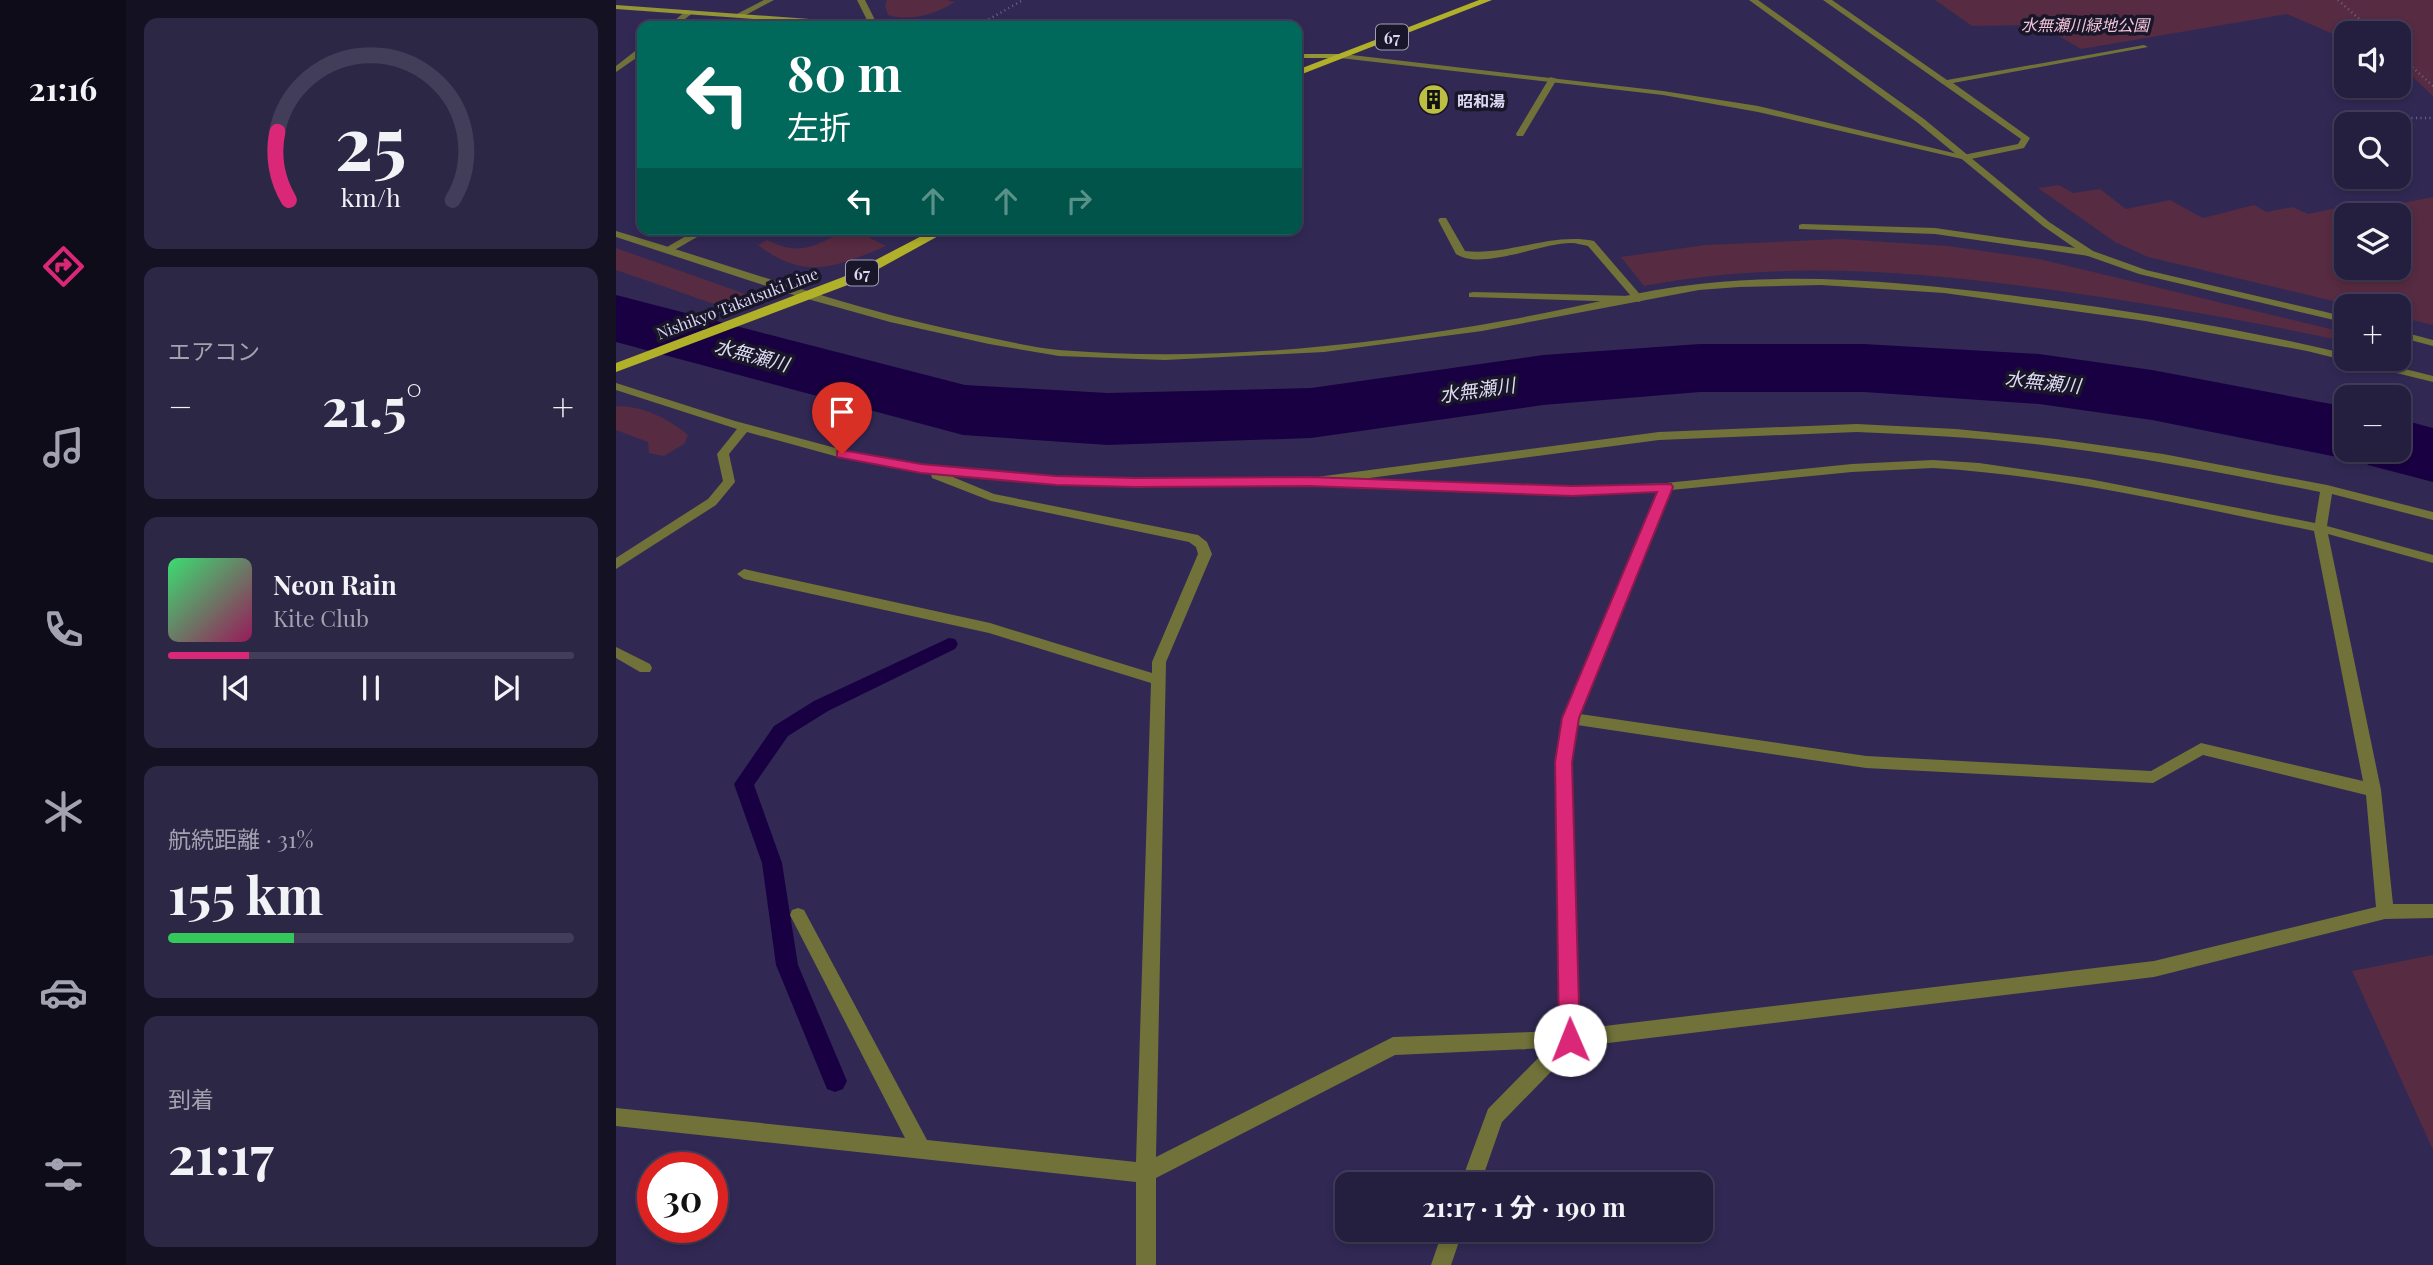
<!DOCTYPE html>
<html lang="ja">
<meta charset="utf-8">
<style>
:root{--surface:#251f3f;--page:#2d2746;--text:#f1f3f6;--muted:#a3a2b0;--line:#423d59;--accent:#db2777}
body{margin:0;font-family:"Playfair Display","Noto Sans JP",serif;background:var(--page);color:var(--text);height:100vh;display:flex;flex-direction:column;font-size:26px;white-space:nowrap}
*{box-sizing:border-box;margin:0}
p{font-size:23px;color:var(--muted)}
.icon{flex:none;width:38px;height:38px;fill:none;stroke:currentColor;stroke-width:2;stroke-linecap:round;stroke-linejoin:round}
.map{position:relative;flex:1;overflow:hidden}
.side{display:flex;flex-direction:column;gap:18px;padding:18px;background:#141123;width:490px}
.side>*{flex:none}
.hud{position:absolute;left:21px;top:21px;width:665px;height:214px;border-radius:14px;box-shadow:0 4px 10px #0003,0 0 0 2px var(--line);background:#00695c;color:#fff;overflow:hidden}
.controls{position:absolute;left:1718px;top:21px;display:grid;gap:14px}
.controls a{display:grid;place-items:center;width:77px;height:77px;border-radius:14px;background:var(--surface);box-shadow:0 4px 10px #0003,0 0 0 2px var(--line);font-size:35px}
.speed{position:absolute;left:21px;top:1152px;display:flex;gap:14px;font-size:35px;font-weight:700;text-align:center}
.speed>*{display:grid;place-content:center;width:91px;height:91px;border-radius:50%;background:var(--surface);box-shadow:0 4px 10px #0003,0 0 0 2px var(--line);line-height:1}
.speed .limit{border:10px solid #d22;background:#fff;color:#111}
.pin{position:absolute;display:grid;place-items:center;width:60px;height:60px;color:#fff;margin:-72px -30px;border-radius:50% 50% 50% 0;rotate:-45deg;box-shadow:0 0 7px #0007}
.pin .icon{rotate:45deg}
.me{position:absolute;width:77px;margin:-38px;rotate:359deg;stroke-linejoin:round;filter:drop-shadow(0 0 5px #0008)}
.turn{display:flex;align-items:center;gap:24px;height:147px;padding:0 35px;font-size:32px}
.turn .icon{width:91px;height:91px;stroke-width:2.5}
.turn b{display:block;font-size:49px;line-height:60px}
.lanes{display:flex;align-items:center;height:66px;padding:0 35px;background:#0003;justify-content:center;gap:35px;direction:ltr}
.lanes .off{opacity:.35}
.big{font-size:52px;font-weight:700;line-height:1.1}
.side .widget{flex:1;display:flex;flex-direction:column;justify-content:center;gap:10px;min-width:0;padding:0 24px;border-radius:14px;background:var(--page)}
.side .dial{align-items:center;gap:0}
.dial svg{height:182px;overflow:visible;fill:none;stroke:var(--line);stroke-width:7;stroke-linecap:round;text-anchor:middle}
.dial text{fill:var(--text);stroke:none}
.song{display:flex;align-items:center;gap:21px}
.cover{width:84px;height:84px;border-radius:10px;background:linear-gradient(135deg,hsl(140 70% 55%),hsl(330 70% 35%))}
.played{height:7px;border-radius:4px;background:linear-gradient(90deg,var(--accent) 20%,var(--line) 20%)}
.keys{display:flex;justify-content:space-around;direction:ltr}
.heat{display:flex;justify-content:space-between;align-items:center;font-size:38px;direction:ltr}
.charge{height:10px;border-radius:5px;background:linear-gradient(90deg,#34c759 31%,var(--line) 0)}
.trip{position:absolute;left:719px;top:1172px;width:378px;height:70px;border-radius:14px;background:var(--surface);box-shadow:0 4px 10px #0003,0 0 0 2px var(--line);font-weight:700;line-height:70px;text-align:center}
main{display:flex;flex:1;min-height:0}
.dock{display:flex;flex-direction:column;width:126px;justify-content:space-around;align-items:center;background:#0f0c19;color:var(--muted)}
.dock .icon{width:49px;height:49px}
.dock .on{color:var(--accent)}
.dock b{font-size:32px;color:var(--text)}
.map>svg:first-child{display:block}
.green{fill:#572b41;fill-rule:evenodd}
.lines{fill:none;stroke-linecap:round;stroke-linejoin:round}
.stream{fill:#190043;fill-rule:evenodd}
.river{fill:#190043;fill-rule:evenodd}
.path{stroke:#6b658a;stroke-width:2.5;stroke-dasharray:1 3.5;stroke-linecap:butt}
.service{fill:#717239;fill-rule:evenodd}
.minor{fill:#717239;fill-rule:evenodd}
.tertiary{fill:#717239;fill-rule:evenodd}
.secondary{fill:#949534;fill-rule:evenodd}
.primary{fill:#b0b129;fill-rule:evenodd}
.route{fill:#db2777;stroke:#8e194d;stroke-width:2}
.labels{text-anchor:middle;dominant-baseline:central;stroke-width:7;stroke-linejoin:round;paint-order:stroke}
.far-park-label{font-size:16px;font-style:italic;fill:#f2c4d8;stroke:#191629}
.shield{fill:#191629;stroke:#a19eb6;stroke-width:2}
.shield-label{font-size:16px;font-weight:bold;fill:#dbd8f3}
.far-poi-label{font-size:16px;font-weight:bold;fill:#dbd8f3;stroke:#191629;text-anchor:start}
.far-street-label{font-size:16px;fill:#dbd8f3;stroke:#191629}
.water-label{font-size:19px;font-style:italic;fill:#dedcf1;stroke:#191629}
</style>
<main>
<nav class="dock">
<b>21:16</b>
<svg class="icon on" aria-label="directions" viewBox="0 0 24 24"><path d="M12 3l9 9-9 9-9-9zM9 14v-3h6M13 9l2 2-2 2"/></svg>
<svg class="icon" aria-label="music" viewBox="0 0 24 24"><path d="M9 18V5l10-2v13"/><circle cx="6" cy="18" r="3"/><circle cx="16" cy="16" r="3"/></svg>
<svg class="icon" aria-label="phone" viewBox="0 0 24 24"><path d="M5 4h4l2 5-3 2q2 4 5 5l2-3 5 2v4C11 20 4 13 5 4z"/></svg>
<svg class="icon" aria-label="climate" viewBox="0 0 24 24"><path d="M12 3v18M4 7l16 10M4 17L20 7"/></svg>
<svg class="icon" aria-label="car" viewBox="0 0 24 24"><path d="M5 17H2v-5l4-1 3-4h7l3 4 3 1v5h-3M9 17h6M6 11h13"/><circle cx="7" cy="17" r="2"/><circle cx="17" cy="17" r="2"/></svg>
<svg class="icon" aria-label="filters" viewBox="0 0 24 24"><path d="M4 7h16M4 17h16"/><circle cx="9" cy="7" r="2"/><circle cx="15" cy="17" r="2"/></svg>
</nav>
<section class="side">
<div class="widget dial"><svg viewBox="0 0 100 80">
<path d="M14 69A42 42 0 1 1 86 69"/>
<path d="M14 69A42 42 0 0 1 9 39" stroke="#db2777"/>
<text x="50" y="56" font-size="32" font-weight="700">25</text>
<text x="50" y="72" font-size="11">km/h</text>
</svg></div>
<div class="widget"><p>エアコン</p>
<div class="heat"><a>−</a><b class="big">21.5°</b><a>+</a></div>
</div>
<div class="widget">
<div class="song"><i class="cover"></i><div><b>Neon Rain</b><p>Kite Club</p></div></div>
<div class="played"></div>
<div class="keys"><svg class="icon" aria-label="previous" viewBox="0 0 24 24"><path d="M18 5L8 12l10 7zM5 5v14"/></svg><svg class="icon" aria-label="pause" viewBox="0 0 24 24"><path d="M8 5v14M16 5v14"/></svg><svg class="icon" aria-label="next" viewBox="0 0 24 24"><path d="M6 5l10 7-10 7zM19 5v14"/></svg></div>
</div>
<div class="widget"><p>航続距離 · 31%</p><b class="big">155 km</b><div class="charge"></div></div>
<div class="widget"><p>到着</p><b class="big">21:17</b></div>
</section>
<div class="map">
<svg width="1817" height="1265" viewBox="0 0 1817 1265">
<rect width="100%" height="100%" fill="#312954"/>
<g class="green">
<path d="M 271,0 L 330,0 L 339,2 C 320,14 294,22 272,15 L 269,6 Z"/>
<path d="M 1319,0 L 1817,0 L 1817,96 L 1783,64 L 1783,33 L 1731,33 L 1731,40 L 1671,14 L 1465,49 L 1424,25 L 1356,26 Z"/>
<path d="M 1443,185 L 1457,193 L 1484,189 L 1510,209 L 1554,200 L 1587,218 L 1638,205 L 1651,212 L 1676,207 L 1692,214 L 1726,207 L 1741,212 L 1817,197 L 1817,325 L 1783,317 L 1783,306 L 1738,306 L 1532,257 L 1499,242 L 1422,188 ZM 1783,215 L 1783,268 L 1731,268 L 1731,215 Z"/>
<path d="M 233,229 L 261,229 L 252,237 L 270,246 C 221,267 188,281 142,245 L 151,240 C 187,258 200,244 233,229 Z"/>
<path d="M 1224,239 L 1332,246 L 1423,259 L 1731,333 L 1731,342 C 1636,321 1540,305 1444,291 C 1307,272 1164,259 1028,286 L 1005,257 L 1089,245 Z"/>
<path d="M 0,248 L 132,295 L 107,307 L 0,270 Z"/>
<path d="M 0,406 C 28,406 51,418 72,435 L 68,444 L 48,456 L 33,453 L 32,442 L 0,430 Z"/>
<path d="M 1817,955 L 1817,1150 L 1736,971 Z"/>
</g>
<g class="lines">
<path class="stream" d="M 333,638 L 339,639 L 342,644 L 339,649 L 212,711 L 172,736 L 138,785 L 166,863 L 182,965 L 231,1081 L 227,1089 L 219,1092 L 211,1089 L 160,965 L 146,863 L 118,784 L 158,726 L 198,701 Z"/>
<path class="river" d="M 0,295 L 349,385 L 492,393 L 695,388 L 927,355 L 1084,344 L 1248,344 L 1423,354 L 1536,370 L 1731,407 L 1731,450 L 1783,450 L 1783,419 L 1817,428 L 1817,482 L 1752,465 L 1746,456 L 1731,459 L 1536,420 L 1423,404 L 1248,392 L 1084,392 L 927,405 L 695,438 L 492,445 L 347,435 L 0,342 Z"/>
<g class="path">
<path d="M 1722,0 L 1759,33"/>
<path d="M 361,26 L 407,0"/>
<path d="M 1783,55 L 1817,86"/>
<path d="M 1791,118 L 1817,118"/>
</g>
<g class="service">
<path d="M 1207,0 L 1216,0 L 1331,80 L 1528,45 L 1532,47 L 1337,83 L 1414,138 L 1408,148 L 1350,160 L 1347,159 L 1347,155 L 1402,144 L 1405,139 Z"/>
<path d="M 71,10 L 78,12 L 60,26 L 52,26 Z"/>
<path d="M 23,48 L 26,48 L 26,54 L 0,72 L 0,66 Z"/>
<path d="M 934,77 L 941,79 L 907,136 L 901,136 L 900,134 Z"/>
<path d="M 824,218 L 830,218 L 849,251 C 893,256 935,232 978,241 L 1028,299 L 1023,302 L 1018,300 L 1014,302 L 853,297 L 853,293 L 857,292 L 1015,296 L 972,246 C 966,245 961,243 955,243 C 924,243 866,271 840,254 L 822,220 Z"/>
<path d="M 82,229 L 95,229 L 55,252 L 46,250 Z"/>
</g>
<g class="minor">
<path d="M 148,0 L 158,0 L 124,18 L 117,16 Z"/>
<path d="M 241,0 L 249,0 L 258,18 L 257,26 L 250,25 L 250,18 Z"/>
<path d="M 727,54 L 1047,91 L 1142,106 L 1354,157 L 1350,160 L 1142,112 L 1047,95 L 724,58 L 724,54 Z"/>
<path d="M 1186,224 L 1319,228 L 1473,250 L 1478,253 L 1473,256 L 1319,234 L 1183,229 L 1183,225 Z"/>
<path d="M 0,383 L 119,421 L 227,450 L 305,465 L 414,475 L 518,479 L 693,478 L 1043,432 L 1241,424 L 1340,429 L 1440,439 L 1547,454 L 1711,485 L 1817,512 L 1817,520 L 1716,494 L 1711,526 L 1817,555 L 1817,563 L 1712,534 L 1765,790 L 1777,904 L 1817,904 L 1817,918 L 1769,919 L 1538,977 L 959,1047 L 886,1122 L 864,1185 L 844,1185 L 872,1109 L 932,1048 L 779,1055 L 540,1178 L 540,1265 L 520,1265 L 520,1182 L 0,1126 L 0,1108 L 289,1138 L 174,915 L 176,910 L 182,908 L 188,910 L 311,1140 L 520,1162 L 535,683 L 373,633 L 128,579 L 121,574 L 128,569 L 374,623 L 536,673 L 536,662 L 582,554 L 580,547 L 573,542 L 375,501 L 316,478 L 315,474 L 226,458 L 131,432 L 113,454 L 119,482 L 100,505 L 0,569 L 0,558 L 92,499 L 107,481 L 101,454 L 121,429 L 0,390 ZM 1241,432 C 1308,435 1376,438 1442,447 C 1530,458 1617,475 1704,492 L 1699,523 L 1473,479 L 1363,463 L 1317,460 L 1236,464 L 1050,483 L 956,487 L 738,480 L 1043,440 ZM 1317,468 C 1446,476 1572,506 1698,531 L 1747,781 L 1585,743 L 1535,771 L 1250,756 L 964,714 L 1055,490 L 1236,472 ZM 332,475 C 419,483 505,487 593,487 C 641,486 688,487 736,480 L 731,484 L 737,488 L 956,495 L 1042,491 L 948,718 L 939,762 L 945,1031 L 777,1037 L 540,1157 L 550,662 L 596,554 L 591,542 L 582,535 L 378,494 ZM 961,725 L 1250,768 L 1537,783 L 1587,755 L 1750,795 L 1760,907 L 1538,961 L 963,1029 L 955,762 Z"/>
<path d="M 0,647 L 34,664 L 36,668 L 34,672 L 24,672 L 0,658 Z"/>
<path d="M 827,1230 L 847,1230 L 835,1265 L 815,1265 Z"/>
</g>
<g class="tertiary">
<path d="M 1133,0 L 1142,0 L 1308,119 L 1433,222 L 1477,251 L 1530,270 L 1731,317 L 1731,323 L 1523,274 L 1469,255 L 1427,226 L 1302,123 Z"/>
<path d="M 0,231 C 119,266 234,310 356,334 C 385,340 414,347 443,350 C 592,362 745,347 892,320 C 956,309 1018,291 1083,284 C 1188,272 1295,283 1400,296 C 1511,310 1622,328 1731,354 L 1731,359 L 1749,359 L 1817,376 L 1817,382 L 1691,351 L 1530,321 L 1328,293 L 1205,285 L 1123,287 L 1083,290 L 866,331 L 708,352 L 549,360 L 443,356 L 373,344 L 274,322 L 181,296 L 0,237 Z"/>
<path d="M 1783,331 L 1817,340 L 1817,346 L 1783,337 Z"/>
</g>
<g class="secondary">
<path d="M 0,5 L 262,24 L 266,26 L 234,26 L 0,9 Z"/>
<path d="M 681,54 L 727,54 L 731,56 L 727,58 L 681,58 Z"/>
</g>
<g class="primary">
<path d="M 863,0 L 876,0 L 681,76 L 681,70 Z"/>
<path d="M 319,229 L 335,229 L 237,283 L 0,372 L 0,363 L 227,277 Z"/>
</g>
</g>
<path class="route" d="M 226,450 L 305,464 L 440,476 L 519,478 L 693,477 L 956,486 L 1055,484 L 1057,487 L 963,718 L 956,762 L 964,1040 L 961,1046 L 954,1049 L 946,1046 L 943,1040 L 939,762 L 946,718 L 1041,492 L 956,496 L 693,486 L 519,487 L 440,485 L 305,473 L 221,457 L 221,451 Z"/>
<defs>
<symbol id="building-disc" viewBox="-11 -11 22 22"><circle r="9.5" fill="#bdbf43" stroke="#191629"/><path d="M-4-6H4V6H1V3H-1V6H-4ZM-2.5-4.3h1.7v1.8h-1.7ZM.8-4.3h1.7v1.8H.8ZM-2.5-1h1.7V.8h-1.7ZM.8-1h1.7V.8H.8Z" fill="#111"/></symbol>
</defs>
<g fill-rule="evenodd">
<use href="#building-disc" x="800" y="82" width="35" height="35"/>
</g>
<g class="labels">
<g class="far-park-label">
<text x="1469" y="24">水無瀬川緑地公園</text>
</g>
<g class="shield">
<rect x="760" y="24.5" width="32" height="25" rx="5"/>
<rect x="230" y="260.5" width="32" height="25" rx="5"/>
</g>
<g class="shield-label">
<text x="776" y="37">67</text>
<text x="246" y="273">67</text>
</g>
<g class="far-poi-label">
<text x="841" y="100">昭和湯</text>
</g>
<g class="far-street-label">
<text transform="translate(121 303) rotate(-21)">Nishikyo Takatsuki Line</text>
</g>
<g class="water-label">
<text transform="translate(136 354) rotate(15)">水無瀬川</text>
<text transform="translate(1427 381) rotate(6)">水無瀬川</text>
<text transform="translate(861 389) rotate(-8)">水無瀬川</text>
</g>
</g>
</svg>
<div class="controls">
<a><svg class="icon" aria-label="sound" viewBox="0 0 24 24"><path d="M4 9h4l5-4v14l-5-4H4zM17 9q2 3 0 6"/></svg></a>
<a><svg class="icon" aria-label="search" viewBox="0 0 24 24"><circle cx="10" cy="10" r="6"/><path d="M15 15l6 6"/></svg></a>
<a><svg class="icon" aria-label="layers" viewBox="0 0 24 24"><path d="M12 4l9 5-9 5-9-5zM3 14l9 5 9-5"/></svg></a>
<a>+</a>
<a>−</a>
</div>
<div class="speed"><div class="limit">30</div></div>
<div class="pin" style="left:226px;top:454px;background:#d93025"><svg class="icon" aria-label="arrive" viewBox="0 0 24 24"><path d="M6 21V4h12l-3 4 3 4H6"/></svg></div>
<svg class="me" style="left:954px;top:1040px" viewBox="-20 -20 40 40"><circle r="19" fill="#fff"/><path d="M0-13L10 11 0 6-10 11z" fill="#db2777"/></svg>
<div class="trip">21:17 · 1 分 · 190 m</div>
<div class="hud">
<div class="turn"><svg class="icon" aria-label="left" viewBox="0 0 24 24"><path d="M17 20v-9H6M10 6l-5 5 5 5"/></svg><div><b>80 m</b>左折</div></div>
<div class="lanes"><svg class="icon" aria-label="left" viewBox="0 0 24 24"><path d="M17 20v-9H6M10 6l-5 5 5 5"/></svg><svg class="icon off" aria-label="ahead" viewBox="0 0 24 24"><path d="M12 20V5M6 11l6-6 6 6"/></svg><svg class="icon off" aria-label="ahead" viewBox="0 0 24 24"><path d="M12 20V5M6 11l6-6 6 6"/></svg><svg class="icon off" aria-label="right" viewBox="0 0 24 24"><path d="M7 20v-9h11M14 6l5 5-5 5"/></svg></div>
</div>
</div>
</main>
